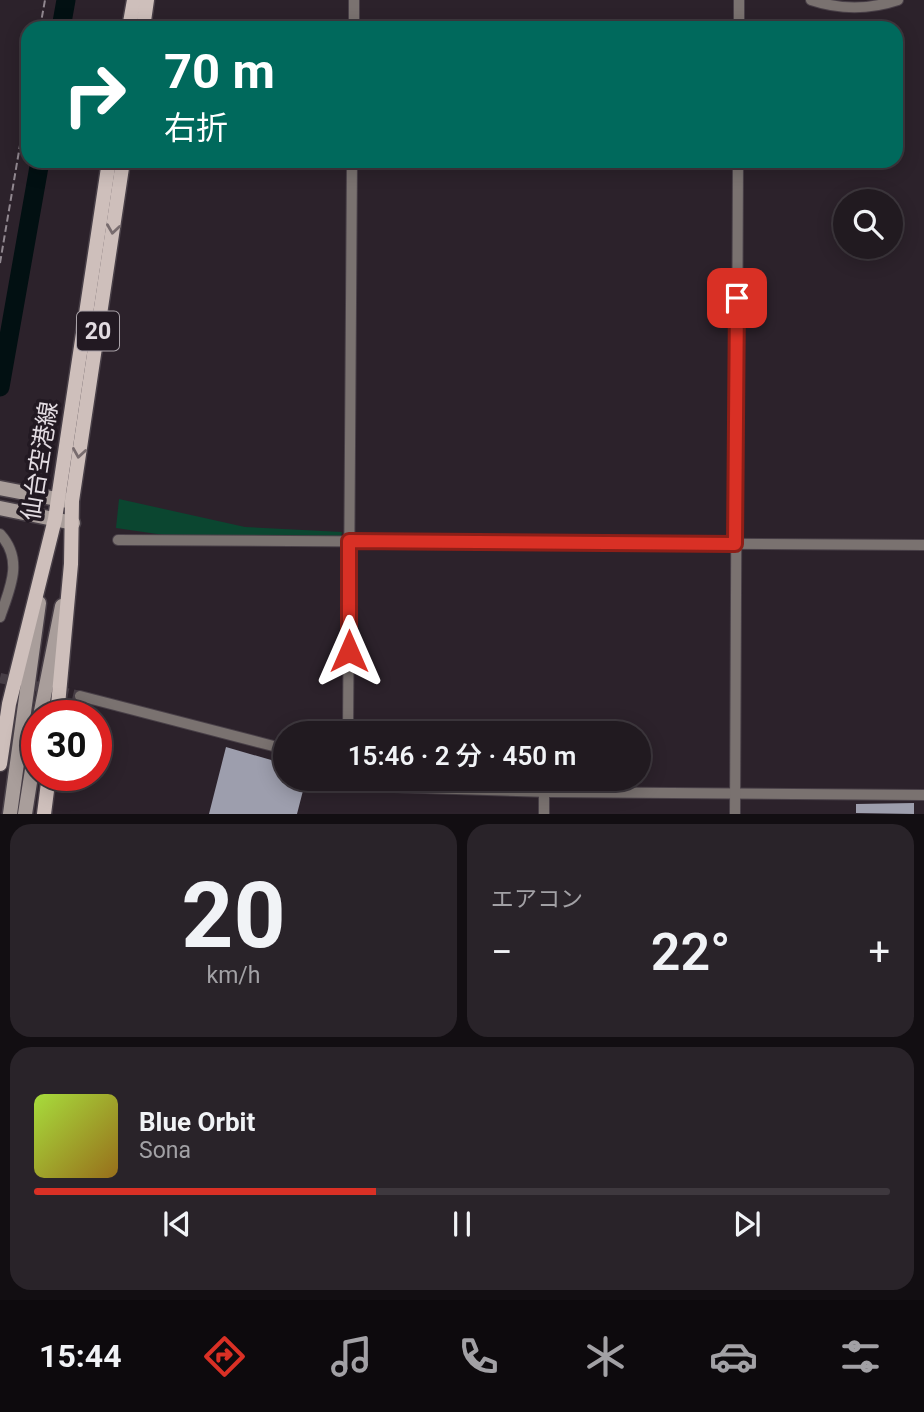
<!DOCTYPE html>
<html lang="ja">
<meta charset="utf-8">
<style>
:root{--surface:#211a20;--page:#292329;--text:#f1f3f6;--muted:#a2a1a5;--line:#3e383e;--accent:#d93025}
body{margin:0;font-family:Roboto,"Noto Sans JP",sans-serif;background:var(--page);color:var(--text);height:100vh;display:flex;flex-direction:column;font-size:26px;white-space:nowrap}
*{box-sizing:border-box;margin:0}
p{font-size:23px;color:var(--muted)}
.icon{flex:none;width:38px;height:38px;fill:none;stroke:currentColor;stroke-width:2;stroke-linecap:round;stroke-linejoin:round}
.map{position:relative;height:814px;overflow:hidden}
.panel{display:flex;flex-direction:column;gap:10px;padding:10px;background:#120e12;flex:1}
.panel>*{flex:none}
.hud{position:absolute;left:21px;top:21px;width:882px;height:147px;border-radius:21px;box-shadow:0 4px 18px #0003,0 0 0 2px var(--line);background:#00695c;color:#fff;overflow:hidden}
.controls{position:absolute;left:833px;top:189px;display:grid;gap:14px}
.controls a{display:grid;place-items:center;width:70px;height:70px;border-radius:50%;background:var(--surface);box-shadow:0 4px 18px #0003,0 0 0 2px var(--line);font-size:35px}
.speed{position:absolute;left:21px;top:700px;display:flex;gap:14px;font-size:35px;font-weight:700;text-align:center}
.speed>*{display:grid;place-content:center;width:91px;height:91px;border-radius:50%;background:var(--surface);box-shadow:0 4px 18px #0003,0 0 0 2px var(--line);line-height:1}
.speed .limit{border:10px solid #d22;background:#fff;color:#111}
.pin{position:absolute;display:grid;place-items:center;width:60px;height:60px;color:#fff;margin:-30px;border-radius:14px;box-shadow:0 4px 10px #0006}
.me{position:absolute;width:77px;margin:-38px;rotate:0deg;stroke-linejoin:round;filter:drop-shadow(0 0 5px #0008)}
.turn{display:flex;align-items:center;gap:24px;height:147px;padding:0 28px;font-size:32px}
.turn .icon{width:91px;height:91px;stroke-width:2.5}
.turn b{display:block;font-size:49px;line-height:60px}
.big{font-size:52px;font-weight:600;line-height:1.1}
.panel .widget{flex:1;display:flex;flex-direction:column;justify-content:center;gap:10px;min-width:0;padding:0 24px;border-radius:21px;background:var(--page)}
.panel .dial{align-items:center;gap:0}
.dial b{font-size:91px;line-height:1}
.song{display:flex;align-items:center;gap:21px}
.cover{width:84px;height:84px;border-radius:10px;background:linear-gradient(135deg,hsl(80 70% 55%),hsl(40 70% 35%))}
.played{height:7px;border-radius:4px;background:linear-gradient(90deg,var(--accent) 40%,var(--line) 40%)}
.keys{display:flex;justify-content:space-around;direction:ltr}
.heat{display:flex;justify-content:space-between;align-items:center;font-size:38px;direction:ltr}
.panel .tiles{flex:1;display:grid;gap:10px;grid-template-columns:1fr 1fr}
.widget:last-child{grid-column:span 2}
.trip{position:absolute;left:273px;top:721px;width:378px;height:70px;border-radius:35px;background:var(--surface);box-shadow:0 4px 18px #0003,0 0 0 2px var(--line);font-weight:600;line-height:70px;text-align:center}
.dock{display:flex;height:112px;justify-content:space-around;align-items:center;background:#0d0a0d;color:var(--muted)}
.dock .icon{width:49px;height:49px}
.dock .on{color:var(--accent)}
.dock b{font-size:32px;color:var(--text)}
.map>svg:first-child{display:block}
.green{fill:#0b4630}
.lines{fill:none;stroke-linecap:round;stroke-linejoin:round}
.river{stroke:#021012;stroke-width:19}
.building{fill:#9d9ead}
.minor-tunnel{stroke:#473e46;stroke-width:10;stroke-dasharray:10 5;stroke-linecap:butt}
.minor-casing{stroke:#494048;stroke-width:12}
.secondary-casing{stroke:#494048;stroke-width:17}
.primary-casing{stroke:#494048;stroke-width:17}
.path{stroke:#918890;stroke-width:2;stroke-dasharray:7 3.5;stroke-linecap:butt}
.minor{stroke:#7a7270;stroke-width:10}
.secondary{stroke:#a99e9b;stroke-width:14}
.primary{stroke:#cebfbb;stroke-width:14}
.oneway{stroke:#786c6e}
.route-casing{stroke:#8d1f18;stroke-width:18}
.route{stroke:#d93025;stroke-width:12}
.labels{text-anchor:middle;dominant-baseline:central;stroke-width:7;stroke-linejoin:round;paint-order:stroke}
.shield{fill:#221922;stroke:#a9a2a8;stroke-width:2}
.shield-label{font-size:23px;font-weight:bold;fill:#e3dce2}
.street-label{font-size:24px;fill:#e3dce2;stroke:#221922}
</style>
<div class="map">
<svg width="924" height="814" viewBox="0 0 924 814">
<rect width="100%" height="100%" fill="#2c222b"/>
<path class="green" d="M 119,499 L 245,527 L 342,532 L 341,537 L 171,536 L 116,528 Z"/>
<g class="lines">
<g class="river">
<path d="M 61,28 L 66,0"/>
<path d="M 0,387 L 40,161"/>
</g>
</g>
<g class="building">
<path d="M 226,747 L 285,764 L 285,779 L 306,779 L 297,814 L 209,814 Z"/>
<path d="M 914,803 L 914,814 L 856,813 L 856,804 Z"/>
</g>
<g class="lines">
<path class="minor-tunnel" d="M 0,678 L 80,696"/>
<defs>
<g id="minor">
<path d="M 811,0 C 841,10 868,10 898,0"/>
<path d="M 354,28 L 354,0"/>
<path d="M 739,28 L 739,0"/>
<path d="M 0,534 C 24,560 10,588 0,617"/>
<path d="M 118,540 L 924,545"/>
<path d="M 80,696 L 285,749"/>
<path d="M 348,733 L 352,161"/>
<path d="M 385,779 L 394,787 L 548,792 L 924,795"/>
<path d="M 544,814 L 544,792"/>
<path d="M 735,814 L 738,161"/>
</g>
<g id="secondary">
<path d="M 0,488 L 67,501"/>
<path d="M 0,508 L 73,523"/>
<path d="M 40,716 L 62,606"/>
<path d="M 10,814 L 39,603"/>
<path d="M 25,814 L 37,738"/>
</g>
<g id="primary">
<path d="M 129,28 L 134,0"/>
<path d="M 143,28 L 147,0"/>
<path d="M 57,716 L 71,564 L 72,501 L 123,161"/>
<path d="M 0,764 L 9,704 L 55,519 L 109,161"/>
<path d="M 44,814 L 49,775"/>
</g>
</defs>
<use href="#minor" class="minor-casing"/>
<use href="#secondary" class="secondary-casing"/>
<use href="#primary" class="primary-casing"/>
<g class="path">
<path d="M 40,28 L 45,0"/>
<path d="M 0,263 L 28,98"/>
</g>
<use href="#minor" class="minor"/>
<use href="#secondary" class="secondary"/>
<use href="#primary" class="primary"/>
</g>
<defs><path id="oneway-chevron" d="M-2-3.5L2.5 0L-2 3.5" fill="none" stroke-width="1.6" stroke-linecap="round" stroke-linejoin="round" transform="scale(1.75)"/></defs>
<g class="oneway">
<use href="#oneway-chevron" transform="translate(113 229) rotate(98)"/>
<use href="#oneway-chevron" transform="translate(79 453) rotate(99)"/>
</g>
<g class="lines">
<defs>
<path id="route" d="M 349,651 L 349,541 L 735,544 L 737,298"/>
</defs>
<use href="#route" class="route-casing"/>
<use href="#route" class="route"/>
</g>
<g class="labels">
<rect class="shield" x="77" y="311.5" width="42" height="39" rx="5"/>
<g class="shield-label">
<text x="98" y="331">20</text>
</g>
<g class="street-label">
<text transform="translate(40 461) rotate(-81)">仙台空港線</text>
</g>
</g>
</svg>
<div class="controls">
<a><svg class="icon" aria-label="search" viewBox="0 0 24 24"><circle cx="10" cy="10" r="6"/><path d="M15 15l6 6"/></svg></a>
</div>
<div class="speed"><div class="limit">30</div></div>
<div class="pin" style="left:737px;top:298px;background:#d93025"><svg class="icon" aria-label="arrive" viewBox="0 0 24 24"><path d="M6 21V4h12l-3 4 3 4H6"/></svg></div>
<svg class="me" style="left:349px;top:651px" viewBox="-20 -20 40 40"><path d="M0-17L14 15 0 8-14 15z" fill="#d93025" stroke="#fff" stroke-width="4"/></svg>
<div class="trip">15:46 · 2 分 · 450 m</div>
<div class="hud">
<div class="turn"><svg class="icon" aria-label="right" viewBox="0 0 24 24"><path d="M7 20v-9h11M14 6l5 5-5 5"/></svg><div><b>70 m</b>右折</div></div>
</div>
</div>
<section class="panel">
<div class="tiles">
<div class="widget dial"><b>20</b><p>km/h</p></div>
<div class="widget"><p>エアコン</p>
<div class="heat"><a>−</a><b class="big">22°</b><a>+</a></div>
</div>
<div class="widget">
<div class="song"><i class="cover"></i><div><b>Blue Orbit</b><p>Sona</p></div></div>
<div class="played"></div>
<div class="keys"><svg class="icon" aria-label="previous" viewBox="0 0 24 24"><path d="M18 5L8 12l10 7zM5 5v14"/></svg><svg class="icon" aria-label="pause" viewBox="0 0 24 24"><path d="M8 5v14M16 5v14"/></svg><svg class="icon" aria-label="next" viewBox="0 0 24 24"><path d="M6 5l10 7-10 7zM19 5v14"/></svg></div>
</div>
</div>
</section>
<nav class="dock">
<b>15:44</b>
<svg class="icon on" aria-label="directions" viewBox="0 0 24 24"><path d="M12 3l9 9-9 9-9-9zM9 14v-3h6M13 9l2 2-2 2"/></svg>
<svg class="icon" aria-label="music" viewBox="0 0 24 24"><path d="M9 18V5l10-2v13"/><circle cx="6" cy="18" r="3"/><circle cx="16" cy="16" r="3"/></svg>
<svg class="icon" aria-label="phone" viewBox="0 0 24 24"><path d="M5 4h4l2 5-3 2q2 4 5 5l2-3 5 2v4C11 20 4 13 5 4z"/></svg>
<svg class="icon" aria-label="climate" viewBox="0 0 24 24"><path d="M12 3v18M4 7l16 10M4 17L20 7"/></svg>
<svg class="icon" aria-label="car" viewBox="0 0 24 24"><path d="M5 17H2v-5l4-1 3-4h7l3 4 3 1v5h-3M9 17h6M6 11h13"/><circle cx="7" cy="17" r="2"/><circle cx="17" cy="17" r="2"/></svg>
<svg class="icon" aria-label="filters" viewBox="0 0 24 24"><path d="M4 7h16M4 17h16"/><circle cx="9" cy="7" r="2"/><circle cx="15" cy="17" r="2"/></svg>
</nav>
